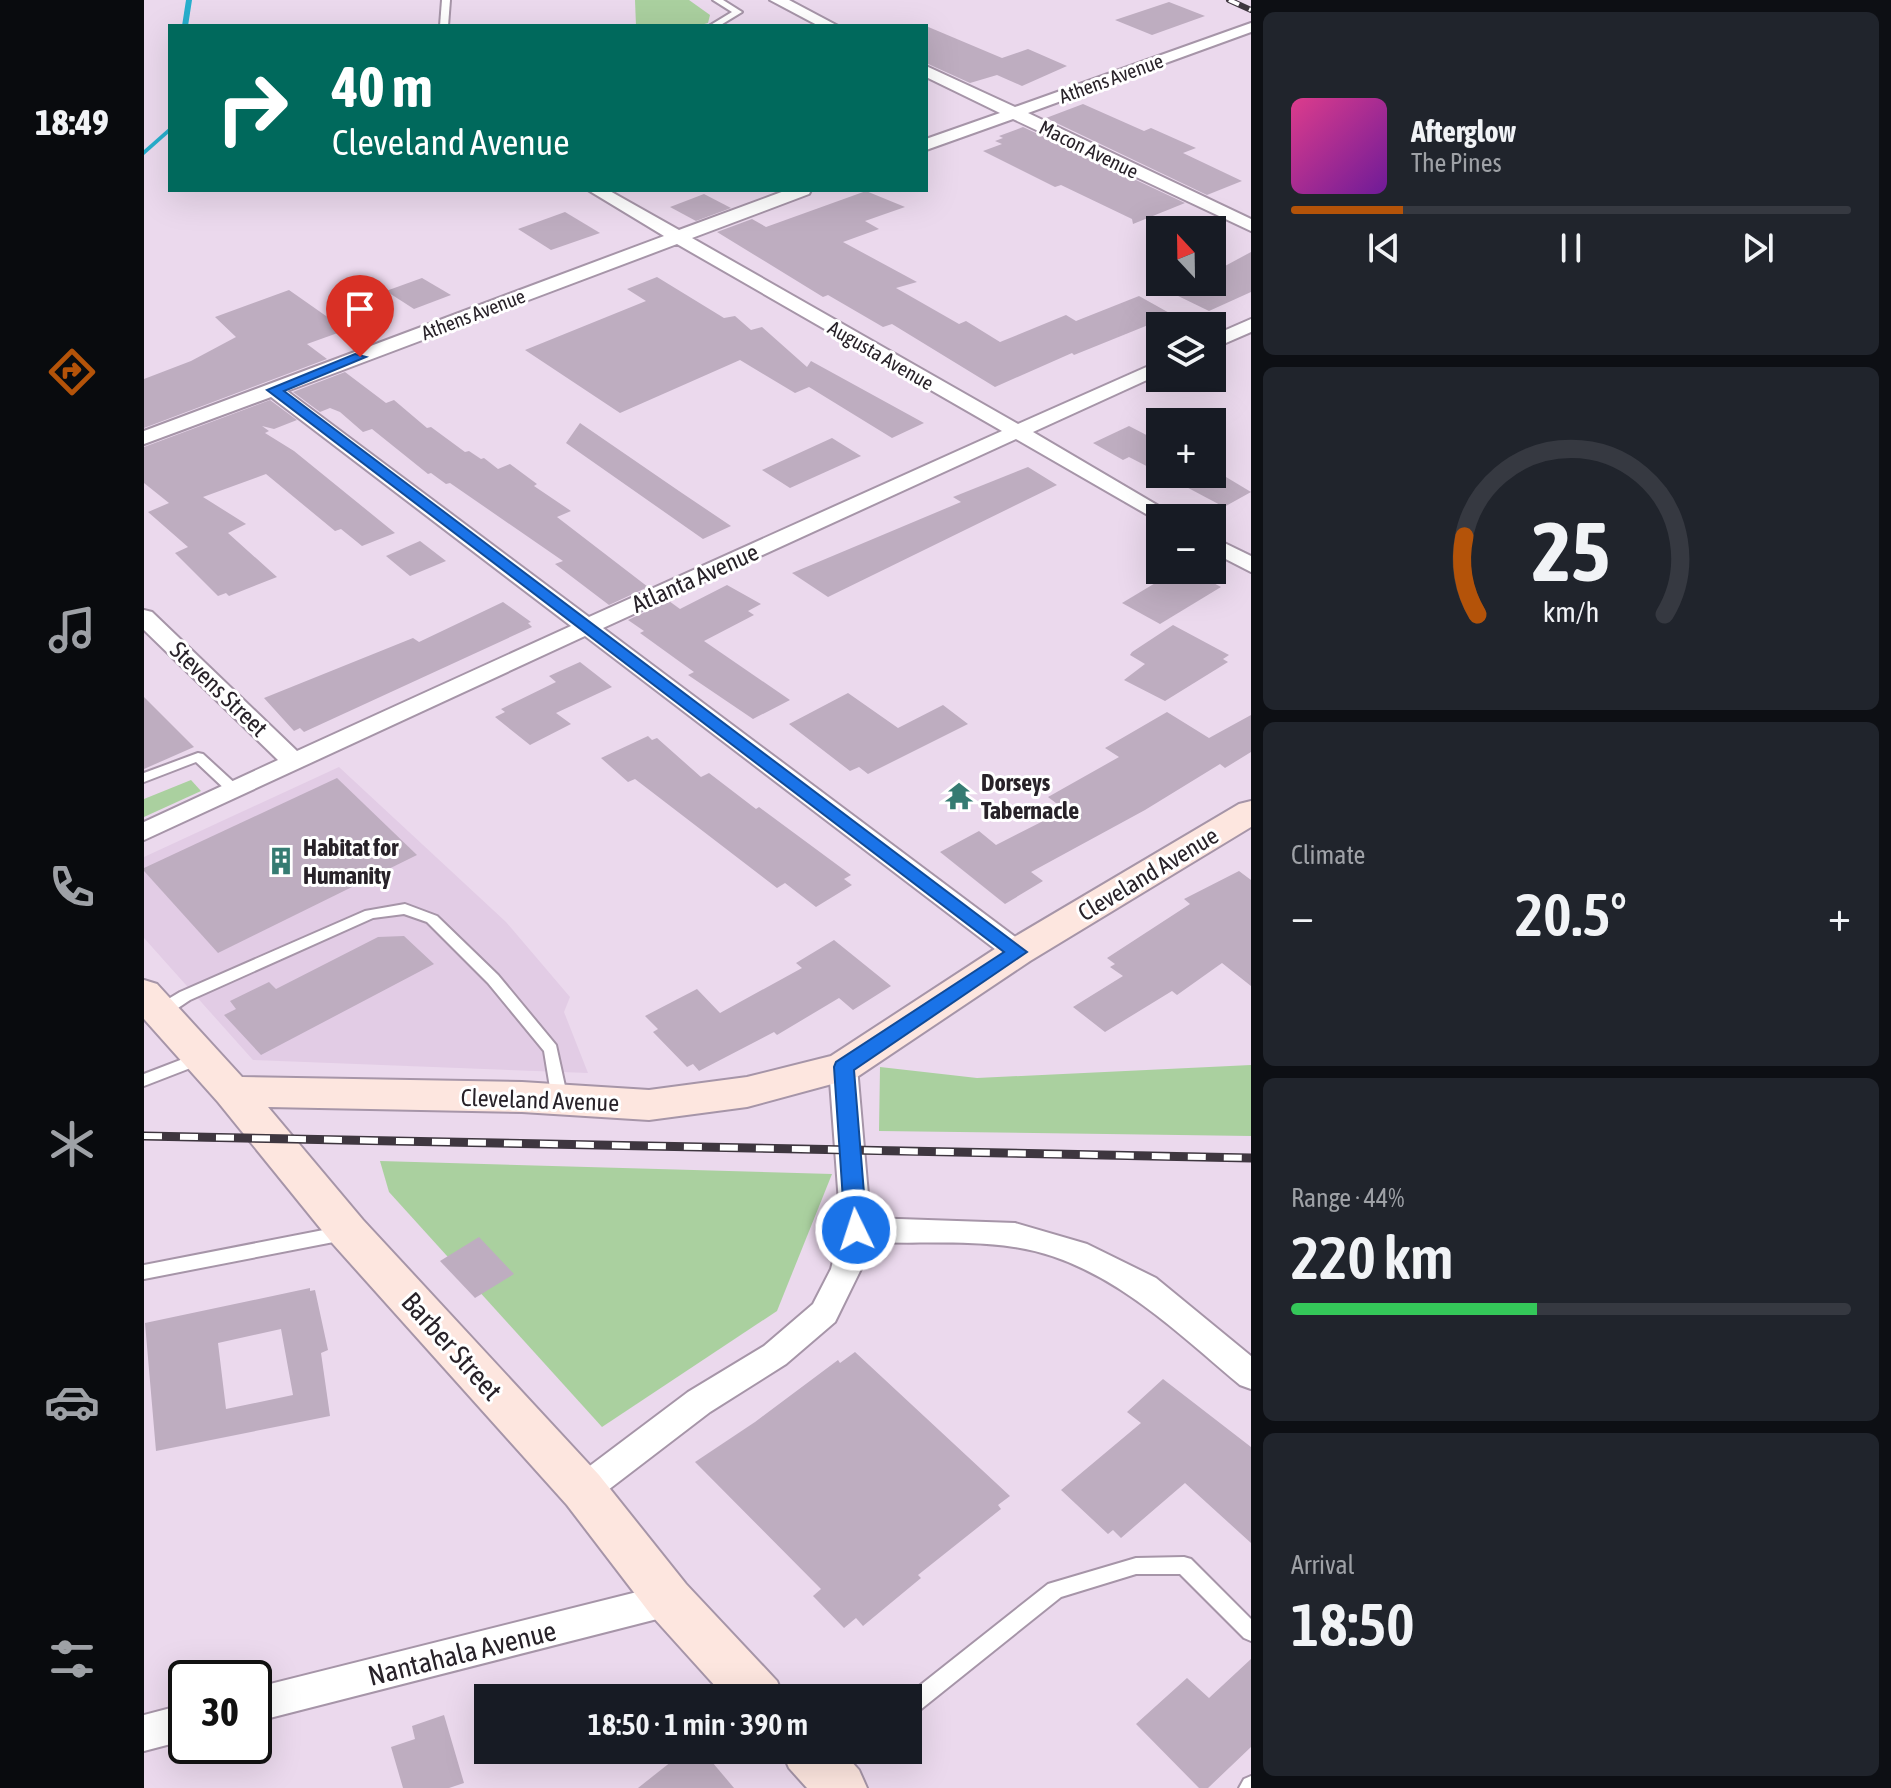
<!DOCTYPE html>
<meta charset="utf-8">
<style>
:root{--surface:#171b24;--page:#20242c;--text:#f1f3f6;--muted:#9ea1a6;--line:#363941;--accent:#b45309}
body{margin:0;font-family:"Asap Condensed",sans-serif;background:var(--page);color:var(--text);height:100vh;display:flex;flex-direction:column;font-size:30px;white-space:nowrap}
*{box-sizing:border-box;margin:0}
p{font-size:26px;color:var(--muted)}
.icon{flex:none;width:44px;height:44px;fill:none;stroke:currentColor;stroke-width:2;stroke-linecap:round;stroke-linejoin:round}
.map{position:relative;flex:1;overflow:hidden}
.drawer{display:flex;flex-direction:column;gap:12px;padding:12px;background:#0d0f14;width:640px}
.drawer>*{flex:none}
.guide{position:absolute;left:24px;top:24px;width:760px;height:168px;border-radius:0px;box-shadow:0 8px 32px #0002;background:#00695c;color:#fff;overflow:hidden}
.needle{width:52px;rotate:338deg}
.controls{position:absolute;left:1002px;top:216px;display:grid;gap:16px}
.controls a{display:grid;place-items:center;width:80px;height:80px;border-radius:0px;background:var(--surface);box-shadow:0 8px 32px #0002;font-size:40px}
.speed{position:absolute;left:24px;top:1660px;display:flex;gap:16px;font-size:40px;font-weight:700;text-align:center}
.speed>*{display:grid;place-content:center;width:104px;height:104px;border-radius:50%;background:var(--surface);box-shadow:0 8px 32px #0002;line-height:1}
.speed .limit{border:4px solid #111;border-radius:12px;background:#fff;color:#111}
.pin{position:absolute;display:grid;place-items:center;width:68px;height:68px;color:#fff;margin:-82px -34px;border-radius:50% 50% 50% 0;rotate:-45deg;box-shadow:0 0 8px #0007}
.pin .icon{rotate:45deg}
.me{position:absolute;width:88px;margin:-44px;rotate:356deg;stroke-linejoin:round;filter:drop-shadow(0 0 6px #0008)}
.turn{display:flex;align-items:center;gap:28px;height:168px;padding:0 32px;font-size:36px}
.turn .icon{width:104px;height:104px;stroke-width:2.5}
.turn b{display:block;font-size:56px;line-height:68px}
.big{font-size:60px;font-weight:600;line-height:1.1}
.drawer .card{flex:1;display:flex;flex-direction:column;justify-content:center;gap:12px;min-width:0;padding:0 28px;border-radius:12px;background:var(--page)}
.drawer .dial{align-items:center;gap:0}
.dial svg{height:208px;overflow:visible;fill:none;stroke:var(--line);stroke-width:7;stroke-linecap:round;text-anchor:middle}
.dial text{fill:var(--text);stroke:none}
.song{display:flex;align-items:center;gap:24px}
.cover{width:96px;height:96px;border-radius:12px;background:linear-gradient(135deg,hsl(330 70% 55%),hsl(280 70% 35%))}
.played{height:8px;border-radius:4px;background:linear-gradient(90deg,var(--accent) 20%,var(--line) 20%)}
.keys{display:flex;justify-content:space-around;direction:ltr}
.heat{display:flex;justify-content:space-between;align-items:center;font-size:44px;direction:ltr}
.charge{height:12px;border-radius:6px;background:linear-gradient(90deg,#34c759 44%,var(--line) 0)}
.trip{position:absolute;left:330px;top:1684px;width:448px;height:80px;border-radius:0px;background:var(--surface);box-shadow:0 8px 32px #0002;font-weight:600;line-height:80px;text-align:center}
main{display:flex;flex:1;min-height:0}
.menu{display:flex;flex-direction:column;width:144px;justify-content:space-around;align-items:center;background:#090b0e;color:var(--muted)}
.menu .icon{width:56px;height:56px}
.menu .on{color:var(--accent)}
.menu b{font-size:36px;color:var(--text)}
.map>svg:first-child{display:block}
.built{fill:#e2cce5}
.green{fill:#aad09f}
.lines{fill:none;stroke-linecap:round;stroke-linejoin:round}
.stream{fill:#27afcd;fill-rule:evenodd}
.building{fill:#beadc0;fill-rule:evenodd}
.lane-casing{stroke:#a695a8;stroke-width:4}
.street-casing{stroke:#a695a8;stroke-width:4}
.secondary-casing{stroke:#a695a8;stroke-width:4}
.lane{fill:#fff;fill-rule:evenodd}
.street{fill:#fff;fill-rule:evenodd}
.secondary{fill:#fde6df;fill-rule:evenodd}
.rail-far1-casing{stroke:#3e363f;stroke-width:6}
.rail-casing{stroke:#3e363f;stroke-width:9}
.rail-far1{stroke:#fff;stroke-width:4;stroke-dasharray:11;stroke-linecap:butt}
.rail{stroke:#fff;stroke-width:6;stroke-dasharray:18;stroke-linecap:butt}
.route{fill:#1a73e8;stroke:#114b97;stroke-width:2}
.labels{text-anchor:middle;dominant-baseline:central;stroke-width:6;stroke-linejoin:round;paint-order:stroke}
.far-street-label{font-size:20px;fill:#282229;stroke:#fff}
.street-label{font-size:24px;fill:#282229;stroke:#fff}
.poi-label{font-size:24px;font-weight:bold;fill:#282229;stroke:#fff;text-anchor:start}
.near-street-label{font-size:28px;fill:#282229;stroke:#fff}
</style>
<main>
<nav class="menu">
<b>18:49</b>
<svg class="icon on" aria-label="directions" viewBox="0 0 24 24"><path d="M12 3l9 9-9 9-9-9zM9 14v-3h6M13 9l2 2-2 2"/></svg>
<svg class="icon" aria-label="music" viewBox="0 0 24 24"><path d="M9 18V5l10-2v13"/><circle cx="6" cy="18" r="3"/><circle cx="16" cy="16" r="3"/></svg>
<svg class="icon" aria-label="phone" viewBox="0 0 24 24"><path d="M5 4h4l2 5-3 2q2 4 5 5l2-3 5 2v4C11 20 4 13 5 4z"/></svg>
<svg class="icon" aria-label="climate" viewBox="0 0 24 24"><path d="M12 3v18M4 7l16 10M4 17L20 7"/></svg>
<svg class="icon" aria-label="car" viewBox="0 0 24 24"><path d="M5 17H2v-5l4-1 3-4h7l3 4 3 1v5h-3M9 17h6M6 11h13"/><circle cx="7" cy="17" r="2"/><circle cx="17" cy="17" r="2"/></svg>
<svg class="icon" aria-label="filters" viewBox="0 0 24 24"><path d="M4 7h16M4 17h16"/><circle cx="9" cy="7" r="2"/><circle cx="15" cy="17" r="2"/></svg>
</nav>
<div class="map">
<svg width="1107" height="1788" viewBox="0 0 1107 1788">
<rect width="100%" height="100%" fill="#ebd9ed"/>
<path class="built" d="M 195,767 L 362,922 L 426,997 L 420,1012 L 444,1073 L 109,1060 L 0,938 L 0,857 Z"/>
<g class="green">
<path d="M 491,0 L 545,0 L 566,15 L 564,23 L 553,26 L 492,26 Z"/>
<path d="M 47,780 L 57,791 L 0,817 L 0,799 Z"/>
<path d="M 1107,1065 L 1107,1136 L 735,1131 L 736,1067 L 833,1078 Z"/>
<path d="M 236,1161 L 688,1174 L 633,1311 L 458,1427 L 245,1192 Z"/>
</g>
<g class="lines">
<g class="stream">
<path d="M 42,0 L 48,0 L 44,26 L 38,26 Z"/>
<path d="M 26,127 L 26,132 L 0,155 L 0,150 Z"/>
</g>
</g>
<g class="building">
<path d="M 1025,2 L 1061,16 L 1008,35 L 971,20 Z"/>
<path d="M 782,26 L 858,58 L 884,49 L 923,66 L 878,86 L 853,75 L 826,83 L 782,63 Z"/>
<path d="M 939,104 L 1000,131 L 1007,128 L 1052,148 L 1039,153 L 1098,181 L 1063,195 L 902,118 Z"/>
<path d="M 879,127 L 1041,203 L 989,224 L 988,219 L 917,185 L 911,187 L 839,151 L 858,144 L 851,141 L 859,138 L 855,136 Z"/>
<path d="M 722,191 L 761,207 L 721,221 L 735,229 L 699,242 L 773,282 L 752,288 L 815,324 L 822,321 L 856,342 L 922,315 L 932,321 L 995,296 L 1029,315 L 930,355 L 928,353 L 851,387 L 748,324 L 739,327 L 684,295 L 679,297 L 573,232 L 608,219 L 622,227 Z"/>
<path d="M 560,194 L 587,208 L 552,221 L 526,207 Z"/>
<path d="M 421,212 L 456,233 L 407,250 L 374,229 Z"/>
<path d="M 1107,252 L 1107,292 L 1065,311 L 1030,294 L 1052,282 L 1068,282 L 1068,273 Z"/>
<path d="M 513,277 L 580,318 L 591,316 L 607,330 L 618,327 L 663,367 L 667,361 L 780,423 L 748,438 L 665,387 L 651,393 L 596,360 L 476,413 L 381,350 L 502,301 L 483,289 Z"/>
<path d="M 278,278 L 307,295 L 270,309 L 242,291 Z"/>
<path d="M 145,290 L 202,330 L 163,344 L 183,359 L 0,428 L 0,379 L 47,361 L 92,337 L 71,317 Z"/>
<path d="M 201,372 L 242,403 L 250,400 L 283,428 L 287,427 L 321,452 L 325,451 L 337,459 L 340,458 L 354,469 L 366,464 L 393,484 L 390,486 L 427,511 L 413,517 L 504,587 L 465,605 L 411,564 L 419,561 L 306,483 L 302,484 L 287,473 L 284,474 L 228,429 L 219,432 L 196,412 L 186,408 L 176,412 L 149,392 Z"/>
<path d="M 126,400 L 153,420 L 130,429 L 118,426 L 125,431 L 121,433 L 150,451 L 251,533 L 218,546 L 197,529 L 191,531 L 122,474 L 59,497 L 102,524 L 84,533 L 133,577 L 85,596 L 82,593 L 74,596 L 31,553 L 44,547 L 4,512 L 25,503 L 0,483 L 0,447 Z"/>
<path d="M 436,423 L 535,491 L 587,526 L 559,539 L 422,443 Z"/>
<path d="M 985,426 L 1016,442 L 1016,473 L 985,457 L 979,460 L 949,443 Z"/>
<path d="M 688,438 L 717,456 L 646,488 L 618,470 Z"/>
<path d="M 884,467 L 913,485 L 684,597 L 648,573 L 817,502 L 809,497 Z"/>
<path d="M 1018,474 L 1077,474 L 1107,492 L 1080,507 Z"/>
<path d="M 276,541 L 302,561 L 266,576 L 242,556 Z"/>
<path d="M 1033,570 L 1045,570 L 1077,587 L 1016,624 L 978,603 Z"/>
<path d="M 583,585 L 617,604 L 604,611 L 610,615 L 560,641 L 646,700 L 609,719 L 544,675 L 550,672 L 496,633 L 500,631 L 484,620 L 525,601 L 536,609 Z"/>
<path d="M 359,602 L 387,622 L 384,623 L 388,627 L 160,732 L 156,728 L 150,731 L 120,698 L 269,638 L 275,642 Z"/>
<path d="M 1029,625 L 1085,655 L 1079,659 L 1084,662 L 1021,701 L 980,680 L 1001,664 L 986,655 L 988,652 Z"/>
<path d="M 436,662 L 468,687 L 412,713 L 427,724 L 386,745 L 351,717 L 361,712 L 357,709 L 412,682 L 405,676 Z"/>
<path d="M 704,693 L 754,728 L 799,705 L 824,724 L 724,774 L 715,767 L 706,771 L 645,724 Z"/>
<path d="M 0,697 L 50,747 L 0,769 Z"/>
<path d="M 1023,712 L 1065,738 L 1107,715 L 1107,752 L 1081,768 L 1076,764 L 1001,810 L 887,872 L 899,881 L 861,904 L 796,852 L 835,831 L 852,845 L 921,810 L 904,797 L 975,757 L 961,748 Z"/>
<path d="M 504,736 L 508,740 L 513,738 L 557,777 L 565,773 L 612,809 L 615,807 L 707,875 L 700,879 L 708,885 L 672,907 L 641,883 L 633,888 L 491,779 L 484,782 L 457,758 Z"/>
<path d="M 193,778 L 273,855 L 74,953 L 0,871 L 0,868 Z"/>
<path d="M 1095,871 L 1107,880 L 1107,986 L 1078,963 L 1033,995 L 1028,991 L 961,1032 L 929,1007 L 979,976 L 966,967 L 971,964 L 963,958 L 1046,904 L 1040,899 Z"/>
<path d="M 260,936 L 290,964 L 117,1055 L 80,1015 L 92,1009 L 86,1001 L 125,982 L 132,989 L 234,937 Z"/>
<path d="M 690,940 L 747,986 L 709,1010 L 695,998 L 633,1035 L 630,1032 L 555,1071 L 549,1064 L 543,1067 L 509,1032 L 514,1029 L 501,1016 L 553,989 L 576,1013 L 658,968 L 652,963 Z"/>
<path d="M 335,1237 L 370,1274 L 331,1298 L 296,1261 Z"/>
<path d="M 166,1288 L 166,1291 L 171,1290 L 184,1350 L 177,1353 L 186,1416 L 12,1451 L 1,1323 ZM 137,1329 L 149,1395 L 82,1409 L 74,1343 Z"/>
<path d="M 711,1352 L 866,1496 L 854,1505 L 857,1509 L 774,1575 L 777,1578 L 719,1626 L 712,1618 L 700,1628 L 669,1596 L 677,1589 L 551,1462 L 611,1422 L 694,1360 L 696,1363 Z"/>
<path d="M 1019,1379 L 1107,1447 L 1107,1543 L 1041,1483 L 977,1538 L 969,1530 L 964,1534 L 917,1490 L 997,1423 L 983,1412 Z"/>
<path d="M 1107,1659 L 1107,1747 L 1064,1788 L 1055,1788 L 992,1724 L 1043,1678 L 1065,1698 Z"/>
<path d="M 300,1715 L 320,1783 L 305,1788 L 259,1788 L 247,1747 L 271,1739 L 268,1726 Z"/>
<path d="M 542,1750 L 558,1750 L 590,1788 L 494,1788 Z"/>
</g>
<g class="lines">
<defs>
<g id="lane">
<path d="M 298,0 L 306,0 L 304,26 L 296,26 Z"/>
<path d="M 569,0 L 579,0 L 598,12 L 575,26 L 565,26 L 588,12 Z"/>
<path d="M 54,753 L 59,754 L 95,787 L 97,790 L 95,793 L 85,793 L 52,762 L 0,782 L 0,773 Z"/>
<path d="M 261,904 L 293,916 L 354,975 L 412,1045 L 424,1100 L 421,1104 L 411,1104 L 408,1100 L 400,1051 L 344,983 L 283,922 L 260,914 L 229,918 L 46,1000 C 36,1006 23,1018 11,1015 L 9,1011 L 11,1007 L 36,992 L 221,911 Z"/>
<path d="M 57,1052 L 62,1054 L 65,1058 L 62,1062 L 0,1086 L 0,1074 Z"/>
<path d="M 200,1226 L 206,1228 L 208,1233 L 206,1238 L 200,1240 L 0,1279 L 0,1265 Z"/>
<path d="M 1040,1557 L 1047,1559 L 1107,1619 L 1107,1641 L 1100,1638 L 1036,1574 L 992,1574 L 917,1597 L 771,1714 L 764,1716 L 764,1698 L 760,1698 L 904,1584 L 992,1558 Z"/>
<path d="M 695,1750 L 721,1750 L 718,1757 L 689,1777 L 682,1774 L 679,1767 L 682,1760 Z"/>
<path d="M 1107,1776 L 1107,1788 L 1095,1788 L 1100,1779 Z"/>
</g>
<g id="street">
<path d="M 626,0 L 645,0 L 694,26 L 675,26 Z"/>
<path d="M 1107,23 L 1107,32 L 884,113 L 1107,219 L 1107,231 L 869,119 L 782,150 L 782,139 L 856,113 L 782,77 L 782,66 L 871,107 Z"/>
<path d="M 444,190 L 464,190 L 535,230 L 643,190 L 667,190 L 665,194 L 548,238 L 874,424 L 1016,361 L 1016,374 L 889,432 L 1035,518 L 1016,518 L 1016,522 L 872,439 L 459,628 L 882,945 L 886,952 L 882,959 L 873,961 L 864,959 L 441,636 L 0,840 L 0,822 L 134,760 L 0,630 L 0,610 L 8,612 L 153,751 L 427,626 L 127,397 L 0,444 L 0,431 L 520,236 ZM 533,244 L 858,431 L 445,617 L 143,391 Z"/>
<path d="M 1107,319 L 1107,332 L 1068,349 L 1068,336 Z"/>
<path d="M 1068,537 L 1107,556 L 1107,572 L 1068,552 Z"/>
<path d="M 699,1057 L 709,1060 L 713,1067 L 726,1218 L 871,1223 L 943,1244 L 1012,1278 L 1107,1356 L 1107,1389 L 1096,1385 C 1029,1329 960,1260 870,1247 C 823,1240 772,1244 724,1242 L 717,1269 L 691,1322 L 642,1364 L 566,1412 L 451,1500 L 439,1505 L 427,1500 L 422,1490 L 427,1480 L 544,1392 L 620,1346 L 669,1304 L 687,1269 L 697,1230 L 685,1067 L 689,1060 Z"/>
<path d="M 525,1584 L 537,1589 L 543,1600 L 537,1611 L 525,1616 L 110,1722 L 110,1688 Z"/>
<path d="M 42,1704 L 42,1740 L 0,1751 L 0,1715 Z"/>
</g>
<g id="secondary">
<path d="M 1107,801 L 1107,827 L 886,961 L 713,1077 L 699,1081 L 603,1107 L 505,1120 L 378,1112 L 124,1107 L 219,1220 L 455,1475 L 542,1584 L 633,1681 L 640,1698 L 582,1698 L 508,1616 L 423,1505 L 189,1244 L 74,1102 L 0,1019 L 0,980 L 13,984 L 98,1077 L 378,1082 L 505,1090 L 603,1077 L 687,1056 L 860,943 L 1095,804 Z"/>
<path d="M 637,1750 L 697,1750 L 715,1770 L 723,1788 L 663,1788 L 645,1768 Z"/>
</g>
</defs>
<use href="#lane" class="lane-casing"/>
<use href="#street" class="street-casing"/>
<use href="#secondary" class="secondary-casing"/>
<use href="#lane" class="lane"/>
<use href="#street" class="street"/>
<use href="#secondary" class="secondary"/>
<defs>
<path id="rail-far1" d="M 1085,0 L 1107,10"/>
<path id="rail" d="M 0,1136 L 1107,1158"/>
</defs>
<use href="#rail-far1" class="rail-far1-casing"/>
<use href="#rail" class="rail-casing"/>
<use href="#rail-far1" class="rail-far1"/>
<use href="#rail" class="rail"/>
</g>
<path class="route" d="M 211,354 L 222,357 L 140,391 L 883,952 L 710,1070 L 723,1230 L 720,1236 L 712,1239 L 704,1236 L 701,1230 L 690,1067 L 692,1062 L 860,952 L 123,390 Z"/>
<defs>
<symbol id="temple-bare" viewBox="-9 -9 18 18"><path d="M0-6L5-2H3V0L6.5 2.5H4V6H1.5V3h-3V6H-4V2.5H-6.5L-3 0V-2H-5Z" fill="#357b72" stroke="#fff" stroke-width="2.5" paint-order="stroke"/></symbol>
<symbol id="building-bare" viewBox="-9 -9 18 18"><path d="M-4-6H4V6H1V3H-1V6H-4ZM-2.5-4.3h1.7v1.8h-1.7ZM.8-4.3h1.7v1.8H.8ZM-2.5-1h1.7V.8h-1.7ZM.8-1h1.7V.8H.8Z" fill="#357b72" stroke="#fff" stroke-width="2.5" paint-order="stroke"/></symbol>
</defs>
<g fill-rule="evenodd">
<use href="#temple-bare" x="795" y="776" width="40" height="40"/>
<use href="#building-bare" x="117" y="841" width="40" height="40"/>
</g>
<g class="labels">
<g class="far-street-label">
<text transform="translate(967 78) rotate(-20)">Athens Avenue</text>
<text transform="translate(945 149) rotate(26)">Macon Avenue</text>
<text transform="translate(329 314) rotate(-21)">Athens Avenue</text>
<text transform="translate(737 355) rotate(30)">Augusta Avenue</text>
</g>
<g class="street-label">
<text transform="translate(551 578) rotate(-24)">Atlanta Avenue</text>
<text transform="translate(75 689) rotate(44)">Stevens Street</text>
<text transform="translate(1004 874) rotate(-31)">Cleveland Avenue</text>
<text transform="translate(396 1100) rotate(2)">Cleveland Avenue</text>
</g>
<g class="poi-label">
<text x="837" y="782">Dorseys<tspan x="837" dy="28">Tabernacle</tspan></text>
<text x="159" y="847">Habitat for<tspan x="159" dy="28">Humanity</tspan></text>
</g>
<g class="near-street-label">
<text transform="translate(308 1346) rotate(48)">Barber Street</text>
<text transform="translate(318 1653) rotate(-14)">Nantahala Avenue</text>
</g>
</g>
</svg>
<div class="controls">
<a><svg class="needle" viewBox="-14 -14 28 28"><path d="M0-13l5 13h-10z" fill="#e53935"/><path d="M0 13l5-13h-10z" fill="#9ea1a6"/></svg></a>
<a><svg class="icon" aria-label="layers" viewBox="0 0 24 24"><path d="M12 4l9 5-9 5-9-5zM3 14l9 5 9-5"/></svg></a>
<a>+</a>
<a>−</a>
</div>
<div class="speed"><div class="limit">30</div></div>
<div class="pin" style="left:216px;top:357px;background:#d93025"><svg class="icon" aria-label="arrive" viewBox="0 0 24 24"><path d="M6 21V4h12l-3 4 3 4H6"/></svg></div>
<svg class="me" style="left:712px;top:1230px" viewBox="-20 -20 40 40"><circle r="17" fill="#1a73e8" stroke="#fff" stroke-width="3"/><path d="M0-11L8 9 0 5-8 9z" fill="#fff"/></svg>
<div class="trip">18:50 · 1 min · 390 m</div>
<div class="guide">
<div class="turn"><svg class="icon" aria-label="right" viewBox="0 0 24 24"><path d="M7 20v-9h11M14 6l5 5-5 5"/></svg><div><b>40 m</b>Cleveland Avenue</div></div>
</div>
</div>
<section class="drawer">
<div class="card">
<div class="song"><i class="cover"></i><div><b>Afterglow</b><p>The Pines</p></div></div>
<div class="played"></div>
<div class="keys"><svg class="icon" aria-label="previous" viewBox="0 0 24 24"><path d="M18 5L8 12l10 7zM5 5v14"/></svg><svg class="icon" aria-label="pause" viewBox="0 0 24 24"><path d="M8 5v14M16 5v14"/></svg><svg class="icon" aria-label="next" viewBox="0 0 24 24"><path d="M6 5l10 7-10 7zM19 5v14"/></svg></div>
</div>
<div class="card dial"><svg viewBox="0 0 100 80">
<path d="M14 69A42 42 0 1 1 86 69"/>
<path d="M14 69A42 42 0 0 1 9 39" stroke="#b45309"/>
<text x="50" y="56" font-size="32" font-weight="700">25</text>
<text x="50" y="72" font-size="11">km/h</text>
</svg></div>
<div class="card"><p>Climate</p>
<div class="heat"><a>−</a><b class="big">20.5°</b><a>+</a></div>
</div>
<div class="card"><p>Range · 44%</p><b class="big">220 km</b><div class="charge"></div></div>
<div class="card"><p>Arrival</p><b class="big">18:50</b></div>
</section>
</main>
